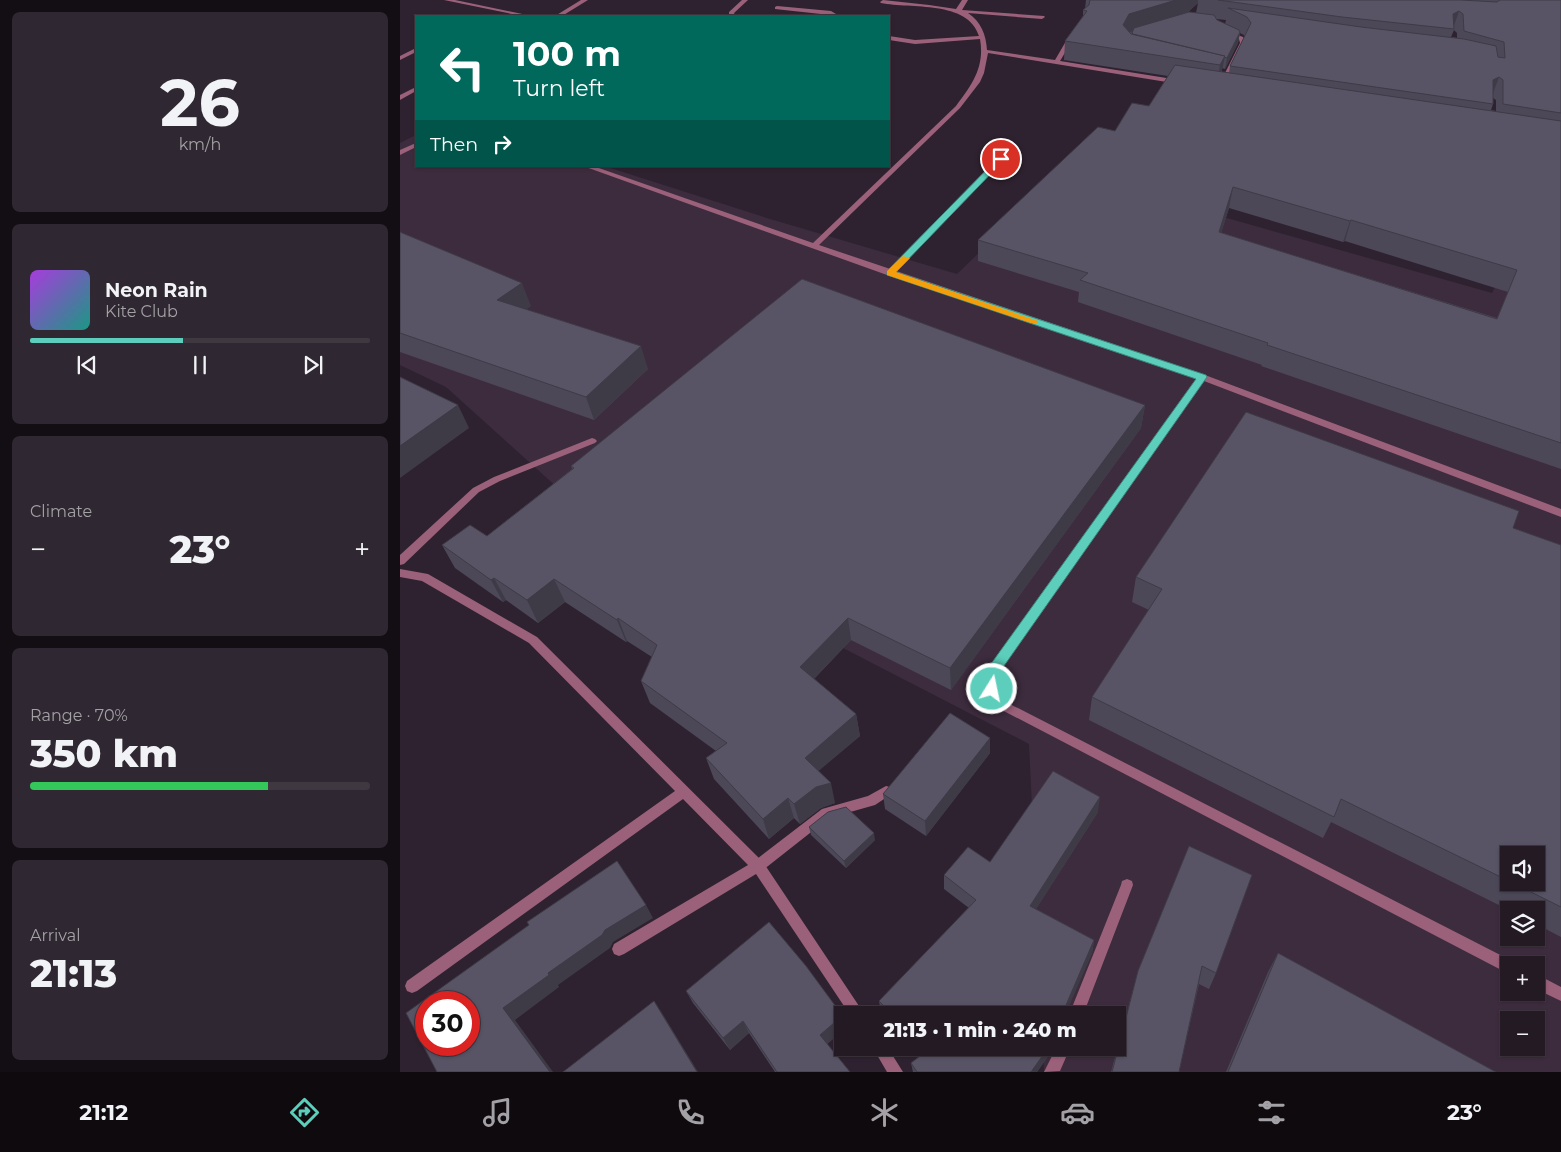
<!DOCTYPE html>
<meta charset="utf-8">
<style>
:root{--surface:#231a24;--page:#2f2731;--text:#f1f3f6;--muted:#a3a1a6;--line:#403841;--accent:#5ccebb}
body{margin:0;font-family:Montserrat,sans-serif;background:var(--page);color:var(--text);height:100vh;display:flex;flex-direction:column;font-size:19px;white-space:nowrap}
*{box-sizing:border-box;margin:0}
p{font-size:16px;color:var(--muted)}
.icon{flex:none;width:28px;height:28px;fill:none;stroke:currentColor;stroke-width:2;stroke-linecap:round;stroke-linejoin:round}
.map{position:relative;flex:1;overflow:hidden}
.details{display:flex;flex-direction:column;gap:12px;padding:12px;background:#130e14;width:400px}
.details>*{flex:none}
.guide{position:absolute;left:15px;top:15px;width:475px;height:152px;border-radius:0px;box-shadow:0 1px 4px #0004,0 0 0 1px var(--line);background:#00695c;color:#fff;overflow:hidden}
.tools{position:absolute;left:1100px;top:846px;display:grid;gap:10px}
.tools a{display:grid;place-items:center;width:45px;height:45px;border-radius:0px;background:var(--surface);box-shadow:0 1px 4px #0004,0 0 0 1px var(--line);font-size:25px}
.speed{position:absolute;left:15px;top:991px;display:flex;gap:10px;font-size:25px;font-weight:700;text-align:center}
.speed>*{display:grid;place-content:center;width:65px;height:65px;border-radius:50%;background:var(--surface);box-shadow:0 1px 4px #0004,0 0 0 1px var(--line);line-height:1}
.speed .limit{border:8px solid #d22;background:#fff;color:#111}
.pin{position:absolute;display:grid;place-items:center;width:42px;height:42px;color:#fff;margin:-21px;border:2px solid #fff;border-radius:50%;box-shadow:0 1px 5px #0007}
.me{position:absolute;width:55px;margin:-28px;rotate:10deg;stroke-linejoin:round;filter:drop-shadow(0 0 4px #0008)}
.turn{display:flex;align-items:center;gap:18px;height:105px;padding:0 15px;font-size:22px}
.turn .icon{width:65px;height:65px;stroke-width:2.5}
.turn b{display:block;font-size:35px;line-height:42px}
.then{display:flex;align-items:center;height:48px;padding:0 15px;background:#0003;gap:10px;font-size:19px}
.big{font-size:38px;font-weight:800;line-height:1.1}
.details .card{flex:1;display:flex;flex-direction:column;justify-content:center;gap:8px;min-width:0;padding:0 18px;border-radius:8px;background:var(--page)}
.details .dial{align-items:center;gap:0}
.dial b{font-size:65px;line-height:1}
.song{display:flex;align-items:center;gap:15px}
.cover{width:60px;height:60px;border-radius:8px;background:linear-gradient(135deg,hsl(280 70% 55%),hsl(170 70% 35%))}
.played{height:5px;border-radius:2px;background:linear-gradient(90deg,var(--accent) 45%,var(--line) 45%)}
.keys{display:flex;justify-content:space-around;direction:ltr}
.heat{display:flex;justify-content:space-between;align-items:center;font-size:28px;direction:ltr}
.charge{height:8px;border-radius:4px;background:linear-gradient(90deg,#34c759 70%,var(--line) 0)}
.trip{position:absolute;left:434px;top:1006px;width:292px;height:50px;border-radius:0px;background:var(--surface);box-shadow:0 1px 4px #0004,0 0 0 1px var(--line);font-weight:800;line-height:50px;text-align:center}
.dock{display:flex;height:80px;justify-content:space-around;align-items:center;background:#0e0a0e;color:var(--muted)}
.dock .icon{width:35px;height:35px}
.dock .selected{color:var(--accent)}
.dock b{font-size:22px;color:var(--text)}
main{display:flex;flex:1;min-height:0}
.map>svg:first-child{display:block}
.built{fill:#3d2c3e;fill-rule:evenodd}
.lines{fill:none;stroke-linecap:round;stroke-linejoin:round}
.service{fill:#9b617a;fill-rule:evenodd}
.minor{fill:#9b617a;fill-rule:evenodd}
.wall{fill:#4c4858;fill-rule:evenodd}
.shaded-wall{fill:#3e3b47}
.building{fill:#585466;stroke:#3e3b47;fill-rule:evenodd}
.route{fill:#5ccebb;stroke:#3c867a}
.slow{fill:#f59e0b}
</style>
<main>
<section class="details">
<div class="card dial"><b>26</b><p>km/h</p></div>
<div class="card">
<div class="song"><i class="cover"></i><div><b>Neon Rain</b><p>Kite Club</p></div></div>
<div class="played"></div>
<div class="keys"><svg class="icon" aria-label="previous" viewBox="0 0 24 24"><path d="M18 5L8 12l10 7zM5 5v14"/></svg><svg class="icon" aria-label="pause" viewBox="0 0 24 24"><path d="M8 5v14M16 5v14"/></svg><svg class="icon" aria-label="next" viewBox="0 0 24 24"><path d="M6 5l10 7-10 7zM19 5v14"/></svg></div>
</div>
<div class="card"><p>Climate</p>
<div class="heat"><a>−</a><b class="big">23°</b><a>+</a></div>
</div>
<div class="card"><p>Range · 70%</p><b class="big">350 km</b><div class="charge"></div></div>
<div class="card"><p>Arrival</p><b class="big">21:13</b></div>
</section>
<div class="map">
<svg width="1161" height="1072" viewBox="0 0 1161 1072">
<rect width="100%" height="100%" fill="#2f2230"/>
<path class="built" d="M 16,135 L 16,166 L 204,166 L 370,219 L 557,274 L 695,141 L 763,200 L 1092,293 L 1136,212 L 1161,195 L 1161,1072 L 644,1072 L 643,1048 L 718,1048 L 718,1015 L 642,1015 L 629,744 L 379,615 L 158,488 L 46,387 L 0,365 L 0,143 ZM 1109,855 L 1136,855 L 1136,882 L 1109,882 ZM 1109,910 L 1136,910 L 1136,938 L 1109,938 ZM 1109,965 L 1136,965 L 1136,992 L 1109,992 ZM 1109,1020 L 1136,1020 L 1136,1048 L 1109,1048 Z"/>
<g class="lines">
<g class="service">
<path d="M 599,158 L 604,159 L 493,275 L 487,275 L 487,271 Z"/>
<path d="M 486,786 L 490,787 L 492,791 L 490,795 L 475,805 L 429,818 L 363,870 L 358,872 L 353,870 L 352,866 L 353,862 L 422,809 L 468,796 Z"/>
</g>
<g class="minor">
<path d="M 44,0 L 55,0 L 132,16 L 122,16 Z"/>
<path d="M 181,0 L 188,0 L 162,16 L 155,16 Z"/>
<path d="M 342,0 L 348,0 L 334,13 L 335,16 L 329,16 L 329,12 Z"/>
<path d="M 483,0 L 529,5 L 556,9 L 562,0 L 568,0 L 562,10 L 644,16 L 645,17 L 642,19 L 568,13 C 581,22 586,34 587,50 L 655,60 L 669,36 L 672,34 L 675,36 L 660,61 L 779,80 L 782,82 L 779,84 L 588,53 L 584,73 L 580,82 L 560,108 L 419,245 L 805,375 L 1161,509 L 1161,517 L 804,381 L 598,673 L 598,688 L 606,702 L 1114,962 L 1115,965 L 1109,965 L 1109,974 L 598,708 C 590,696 582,684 588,669 L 797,378 L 487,275 L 183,166 L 193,166 L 413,243 L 556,106 C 572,85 585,67 580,39 L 515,44 L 489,40 L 489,36 L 515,40 L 579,36 C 568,0 511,9 481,3 L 480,2 Z"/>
<path d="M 377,6 L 431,11 L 436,14 L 435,16 L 429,16 L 430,15 L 375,9 L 375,7 Z"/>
<path d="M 827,31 L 843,37 L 846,43 L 826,83 L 823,85 L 820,83 L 840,43 L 839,39 L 825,34 L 825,32 Z"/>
<path d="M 16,48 L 16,52 L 0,60 L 0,56 Z"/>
<path d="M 16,87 L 16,91 L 0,100 L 0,95 Z"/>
<path d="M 16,143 L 16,147 L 0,155 L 0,150 Z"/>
<path d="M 192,438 L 195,439 L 197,441 L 195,443 L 100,481 L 79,492 L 4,564 L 0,565 L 0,555 L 73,488 L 94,477 Z"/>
<path d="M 0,569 L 28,574 L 137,637 L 363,862 L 465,1015 L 450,1015 L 356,874 L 224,954 L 219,956 L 214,954 L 212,949 L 214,944 L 348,865 L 283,799 L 17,991 L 12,993 L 7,991 L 5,986 L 7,981 L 275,791 L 129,643 L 22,581 L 0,577 Z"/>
<path d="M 727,879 L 732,881 L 733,885 L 683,1015 L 669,1015 L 721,885 L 722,881 Z"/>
<path d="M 1136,974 L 1161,987 L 1161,1001 L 1136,989 Z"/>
<path d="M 473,1048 L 488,1048 L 503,1072 L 487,1072 Z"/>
<path d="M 656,1048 L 670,1048 L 660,1071 L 644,1072 Z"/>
</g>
</g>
<g class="wall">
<path d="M 686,0 L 1161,0 L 1161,469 L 861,366 L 862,365 L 678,302 L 679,292 L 578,261 L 578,240 L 715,131 L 749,106 L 768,76 L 664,60 L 665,41 L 683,16 L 683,10 L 685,9 ZM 798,3 L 796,13 L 788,12 ZM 816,19 L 826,20 L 825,24 L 817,20 ZM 1054,30 L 1057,33 L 1057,38 L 1051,37 ZM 840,33 L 844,35 L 845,37 L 830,66 L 829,73 L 822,72 L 822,68 L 825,69 L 838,43 ZM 1093,98 L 1096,100 L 1096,111 L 1091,110 L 1093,104 ZM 829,208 L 943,242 L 945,241 L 1108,292 L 1097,318 L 821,233 Z"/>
<path d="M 0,232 L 131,306 L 126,309 L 248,369 L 194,420 L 0,352 Z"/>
<path d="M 745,405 L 741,428 L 551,690 L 451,640 L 414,679 L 456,714 L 460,736 L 418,771 L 435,803 L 421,808 L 400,824 L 394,818 L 369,839 L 314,779 L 306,758 L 316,751 L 250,703 L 241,681 L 252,657 L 227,641 L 226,642 L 165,602 L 138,623 L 106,600 L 103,602 L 55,568 L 42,545 L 87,536 L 172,469 L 171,466 Z"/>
<path d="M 1113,528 L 1161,545 L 1161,937 L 1136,924 L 1136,910 L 1109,910 L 931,822 L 923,838 L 689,720 L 692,697 L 749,610 L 732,602 L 736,577 ZM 1109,855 L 1136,882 L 1109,882 Z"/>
<path d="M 590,738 L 590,753 L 526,836 L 485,809 L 483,794 Z"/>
<path d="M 698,812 L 636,909 L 694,940 L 692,953 L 665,1014 L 666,1015 L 483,1015 L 481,1013 L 479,1001 L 569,908 L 544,889 L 544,875 L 590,862 Z"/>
<path d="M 409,827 L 475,840 L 446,868 L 411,835 Z"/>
<path d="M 789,846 L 816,973 L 809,989 L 799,984 L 779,1072 L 711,1072 L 738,971 Z"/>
<path d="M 878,953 L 1096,1072 L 826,1072 L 868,972 Z"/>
<path d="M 286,991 L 442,1015 L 442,1031 L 427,1044 L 450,1072 L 375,1072 L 349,1033 L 330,1050 L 293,1003 Z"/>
<path d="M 516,1048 L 654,1048 L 637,1072 L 513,1072 L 511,1063 L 522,1054 Z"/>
</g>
<g class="shaded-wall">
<path d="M 776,0 L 798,0 L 798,3 L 784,15 L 727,33 L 723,25 L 729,14 Z"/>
<path d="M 1059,11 L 1053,29 L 1053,14 Z"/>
<path d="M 840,32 L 838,43 L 825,69 L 827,58 Z"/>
<path d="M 825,56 L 821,75 L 817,84 L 820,65 Z"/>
<path d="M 1099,77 L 1092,96 L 1093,80 Z"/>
<path d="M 833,187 L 829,208 L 815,253 L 819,232 Z"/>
<path d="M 951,220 L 945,241 L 943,242 L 950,221 Z"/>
<path d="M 122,283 L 131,306 L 106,323 L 97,300 Z"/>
<path d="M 241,346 L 248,369 L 194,420 L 186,397 Z"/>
<path d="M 58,405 L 69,428 L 0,478 L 0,446 Z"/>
<path d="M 745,405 L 741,428 L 551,690 L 550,668 Z"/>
<path d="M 94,578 L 106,600 L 103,602 L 91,580 Z"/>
<path d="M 154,579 L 165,602 L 138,623 L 127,600 Z"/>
<path d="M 218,618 L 227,641 L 226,642 L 217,620 Z"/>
<path d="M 448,618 L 451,640 L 405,688 L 400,667 Z"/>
<path d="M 456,714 L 460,736 L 409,779 L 405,758 Z"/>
<path d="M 590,738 L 590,753 L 526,836 L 525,821 Z"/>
<path d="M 431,783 L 435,803 L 421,808 L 400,824 L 394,804 L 416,787 Z"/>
<path d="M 700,797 L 698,812 L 629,920 L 630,906 Z"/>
<path d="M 388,798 L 394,818 L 369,839 L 363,819 Z"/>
<path d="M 474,833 L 475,840 L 446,868 L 444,861 Z"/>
<path d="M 246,905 L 253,918 L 213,942 L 210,948 L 158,985 L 159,987 L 115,1020 L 153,1072 L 150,1072 L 103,1008 L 148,973 L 205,930 Z"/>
<path d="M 694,940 L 692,953 L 665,1015 L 663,1012 Z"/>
<path d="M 254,1001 L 262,1013 L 298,1072 L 297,1072 Z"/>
<path d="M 442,1016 L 442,1031 L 424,1047 L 420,1035 Z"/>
<path d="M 343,1021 L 349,1033 L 330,1050 L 323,1038 Z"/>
<path d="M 648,1048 L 654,1048 L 637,1072 L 631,1072 Z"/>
</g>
<g class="building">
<path d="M 690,0 L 776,0 L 729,14 L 723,25 L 731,34 L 825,56 L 820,65 L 665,41 L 687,11 L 683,10 L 689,5 Z"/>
<path d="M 818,0 L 1061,0 L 1097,2 L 1100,0 L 1161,0 L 1161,113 L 1103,104 L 1103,80 L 1099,77 L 1093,80 L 1093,104 L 830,66 L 851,23 L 847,17 L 828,8 L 961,27 L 1064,39 L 1096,46 L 1098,57 L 1105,58 L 1104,42 L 1064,31 L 1063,14 L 1059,11 L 1053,14 L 1054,29 L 942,17 Z"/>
<path d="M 789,12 L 814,15 L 817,20 L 839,30 L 840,32 L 827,58 L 824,57 L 825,56 L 733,34 L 732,33 L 734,28 Z"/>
<path d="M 775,65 L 1161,121 L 1161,443 L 867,345 L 868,343 L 680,280 L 688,273 L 578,240 L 698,127 L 715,131 L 732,103 L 749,106 ZM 833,187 L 950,221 L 951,220 L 1117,270 L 1097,319 L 819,232 Z"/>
<path d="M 0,232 L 122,283 L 97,300 L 241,346 L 186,397 L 0,333 Z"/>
<path d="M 402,279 L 745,405 L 550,668 L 448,618 L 400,667 L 456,714 L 405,758 L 431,783 L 416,787 L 394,804 L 388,798 L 363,819 L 306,758 L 327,743 L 241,681 L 257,645 L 218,618 L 217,620 L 154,579 L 127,600 L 94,578 L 91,580 L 42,545 L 70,525 L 87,536 L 174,468 L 171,466 Z"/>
<path d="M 0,377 L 58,405 L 0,446 Z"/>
<path d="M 846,412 L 1119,511 L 1113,528 L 1161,545 L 1161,907 L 1111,882 L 1136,882 L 1136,855 L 1109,855 L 1109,881 L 941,799 L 934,817 L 692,697 L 762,589 L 736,577 Z"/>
<path d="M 550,713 L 590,738 L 525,821 L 483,794 Z"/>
<path d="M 653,771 L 700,797 L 630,906 L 694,940 L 663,1012 L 666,1015 L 493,1015 L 479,1001 L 576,900 L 544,875 L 568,847 L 590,862 Z"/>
<path d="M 446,807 L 474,833 L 444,861 L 409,827 L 428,812 Z"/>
<path d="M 789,846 L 852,875 L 816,973 L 802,966 L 779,1072 L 712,1072 L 738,971 Z"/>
<path d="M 217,861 L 246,905 L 205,930 L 202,935 L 148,973 L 149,975 L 103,1008 L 150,1072 L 37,1072 L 6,1013 L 129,925 L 127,922 ZM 26,1002 L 69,1002 L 69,1045 L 26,1045 Z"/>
<path d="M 369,922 L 406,966 L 442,1015 L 442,1016 L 420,1035 L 450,1072 L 377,1072 L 343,1021 L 323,1038 L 286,991 Z"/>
<path d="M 878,953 L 1096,1072 L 828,1072 Z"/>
<path d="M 254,1001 L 297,1072 L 163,1072 Z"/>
<path d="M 526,1048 L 648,1048 L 631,1072 L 517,1072 L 511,1063 L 528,1050 Z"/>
</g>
<path class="route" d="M 599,157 L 605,159 L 496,272 L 806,375 L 807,377 L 599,673 L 599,689 L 597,693 L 592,695 L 588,693 C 584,686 584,674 588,668 L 796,379 L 487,275 L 487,271 Z"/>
<path class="slow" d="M 503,256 L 510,258 L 496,272 L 638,321 L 637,323 L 631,323 L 487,275 L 487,271 Z"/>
</svg>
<div class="tools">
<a><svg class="icon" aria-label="sound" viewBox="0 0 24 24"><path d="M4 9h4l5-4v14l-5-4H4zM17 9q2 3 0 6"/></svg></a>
<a><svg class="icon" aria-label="layers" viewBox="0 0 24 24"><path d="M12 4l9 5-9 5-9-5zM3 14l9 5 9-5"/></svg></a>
<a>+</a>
<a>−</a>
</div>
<div class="speed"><div class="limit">30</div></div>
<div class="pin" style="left:601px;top:159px;background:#d93025"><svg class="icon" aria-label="arrive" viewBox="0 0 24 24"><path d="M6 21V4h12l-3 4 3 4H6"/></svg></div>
<svg class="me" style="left:592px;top:689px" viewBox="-20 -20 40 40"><circle r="17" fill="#5ccebb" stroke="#fff" stroke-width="3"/><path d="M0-11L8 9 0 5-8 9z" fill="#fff"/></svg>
<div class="trip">21:13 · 1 min · 240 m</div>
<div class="guide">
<div class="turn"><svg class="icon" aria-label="left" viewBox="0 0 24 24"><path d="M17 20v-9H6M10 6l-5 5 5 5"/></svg><div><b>100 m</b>Turn left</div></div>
<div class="then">Then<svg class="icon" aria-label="right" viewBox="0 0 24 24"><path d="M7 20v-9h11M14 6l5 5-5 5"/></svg></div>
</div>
</div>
</main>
<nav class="dock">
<b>21:12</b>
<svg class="icon selected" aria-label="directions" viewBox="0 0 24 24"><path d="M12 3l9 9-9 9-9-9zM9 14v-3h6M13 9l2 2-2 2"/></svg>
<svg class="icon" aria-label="music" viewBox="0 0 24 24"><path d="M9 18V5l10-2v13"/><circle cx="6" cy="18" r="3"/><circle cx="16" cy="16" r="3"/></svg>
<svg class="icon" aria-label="phone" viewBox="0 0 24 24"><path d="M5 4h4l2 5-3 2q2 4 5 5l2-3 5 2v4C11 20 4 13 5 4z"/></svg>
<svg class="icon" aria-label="climate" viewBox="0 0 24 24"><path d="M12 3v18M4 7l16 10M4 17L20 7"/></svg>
<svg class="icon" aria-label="car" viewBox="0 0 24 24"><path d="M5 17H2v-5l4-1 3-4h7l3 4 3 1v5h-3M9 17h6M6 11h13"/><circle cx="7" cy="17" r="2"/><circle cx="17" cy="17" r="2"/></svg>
<svg class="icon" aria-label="filters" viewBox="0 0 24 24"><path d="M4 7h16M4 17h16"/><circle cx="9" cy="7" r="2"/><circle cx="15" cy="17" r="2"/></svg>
<b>23°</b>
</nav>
